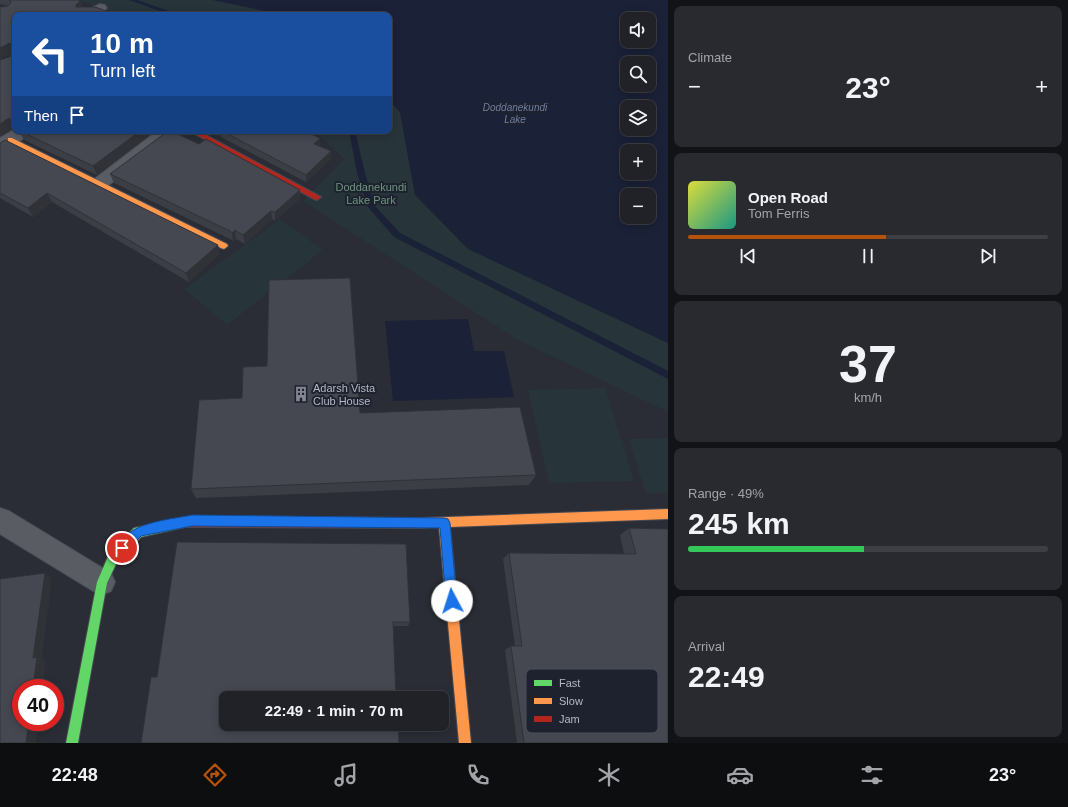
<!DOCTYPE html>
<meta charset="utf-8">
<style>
:root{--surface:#202228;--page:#282a30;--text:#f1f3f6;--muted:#a2a4a8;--line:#3d3f45;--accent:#b45309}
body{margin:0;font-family:Arial,sans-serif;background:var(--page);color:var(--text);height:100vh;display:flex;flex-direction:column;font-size:15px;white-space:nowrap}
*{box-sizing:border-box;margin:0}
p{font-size:13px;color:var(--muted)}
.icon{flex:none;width:22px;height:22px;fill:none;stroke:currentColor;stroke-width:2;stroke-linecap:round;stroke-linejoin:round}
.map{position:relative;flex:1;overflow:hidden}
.drawer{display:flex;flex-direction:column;gap:6px;padding:6px;background:#121316;width:400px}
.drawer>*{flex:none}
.top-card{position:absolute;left:12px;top:12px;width:380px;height:122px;border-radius:8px;box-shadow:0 2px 10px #0003,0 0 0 1px var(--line);background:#1a4fa0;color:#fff;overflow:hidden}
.fabs{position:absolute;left:620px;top:12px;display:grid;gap:8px}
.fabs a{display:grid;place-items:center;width:36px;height:36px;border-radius:8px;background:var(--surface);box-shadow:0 2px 10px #0003,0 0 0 1px var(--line);font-size:20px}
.speed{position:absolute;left:12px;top:679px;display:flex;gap:8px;font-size:20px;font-weight:700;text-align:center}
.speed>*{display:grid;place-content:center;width:52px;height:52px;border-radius:50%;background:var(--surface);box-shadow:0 2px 10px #0003,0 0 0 1px var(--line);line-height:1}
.speed .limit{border:6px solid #d22;background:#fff;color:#111}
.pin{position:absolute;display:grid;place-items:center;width:34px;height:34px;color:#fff;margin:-17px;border:2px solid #fff;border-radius:50%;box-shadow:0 1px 4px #0007}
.me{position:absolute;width:44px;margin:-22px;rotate:355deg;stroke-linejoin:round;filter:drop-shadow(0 0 3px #0008)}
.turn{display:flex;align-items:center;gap:14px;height:84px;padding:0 12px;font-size:18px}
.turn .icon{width:52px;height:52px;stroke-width:2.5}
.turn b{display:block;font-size:28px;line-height:34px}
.then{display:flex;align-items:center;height:38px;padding:0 12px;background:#0003;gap:8px;font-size:15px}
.big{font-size:30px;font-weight:700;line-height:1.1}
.drawer .card{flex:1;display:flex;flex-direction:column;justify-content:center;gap:6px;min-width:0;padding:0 14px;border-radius:8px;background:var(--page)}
.drawer .dial{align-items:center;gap:0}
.dial b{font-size:52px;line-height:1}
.song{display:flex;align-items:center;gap:12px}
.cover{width:48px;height:48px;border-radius:6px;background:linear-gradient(135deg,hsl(60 70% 55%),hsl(170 70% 35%))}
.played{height:4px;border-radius:2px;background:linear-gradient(90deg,var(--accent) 55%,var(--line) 55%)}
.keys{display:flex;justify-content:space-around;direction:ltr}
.heat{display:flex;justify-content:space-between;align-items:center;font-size:22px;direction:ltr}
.charge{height:6px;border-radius:3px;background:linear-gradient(90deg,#34c759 49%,var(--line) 0)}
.trip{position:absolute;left:219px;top:691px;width:230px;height:40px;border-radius:8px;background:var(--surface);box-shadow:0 2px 10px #0003,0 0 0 1px var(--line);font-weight:700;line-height:40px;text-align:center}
.dock{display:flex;height:64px;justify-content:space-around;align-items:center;background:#0d0e10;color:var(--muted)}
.dock .icon{width:28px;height:28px}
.dock .current{color:var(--accent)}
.dock b{font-size:18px;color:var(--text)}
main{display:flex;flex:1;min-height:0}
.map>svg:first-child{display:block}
.green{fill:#27343a}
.water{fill:#1b2137;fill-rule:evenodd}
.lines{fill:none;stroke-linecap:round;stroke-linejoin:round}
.stream{fill:#1b2137;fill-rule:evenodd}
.street-casing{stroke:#484a52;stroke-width:2}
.fast-casing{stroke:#484a52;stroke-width:2}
.slow-casing{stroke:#484a52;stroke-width:2}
.jam-casing{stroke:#484a52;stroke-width:2}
.street{fill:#595c63;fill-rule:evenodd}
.fast{fill:#63d668;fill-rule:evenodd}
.slow{fill:#ff974d;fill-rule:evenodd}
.jam{fill:#b3261e;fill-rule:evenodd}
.wall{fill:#3b3e45}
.shaded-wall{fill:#303238}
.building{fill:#454850;stroke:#303238}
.route{fill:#1a73e8;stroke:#114b97}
.labels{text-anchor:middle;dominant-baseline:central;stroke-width:4;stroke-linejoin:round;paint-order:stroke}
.far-water-label{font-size:10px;font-style:italic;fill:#707da2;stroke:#1e222f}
.park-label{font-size:11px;fill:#6d957d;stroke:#1e222f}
.poi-label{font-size:11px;fill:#b4b8c6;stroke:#1e222f;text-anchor:start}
.key{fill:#1e222f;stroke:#4b4f5c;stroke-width:1}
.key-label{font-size:11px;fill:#b4b8c6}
</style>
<main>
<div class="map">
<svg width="668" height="743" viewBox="0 0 668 743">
<rect width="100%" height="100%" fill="#2a2d35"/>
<g class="green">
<path d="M 78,0 L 213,0 L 265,11 L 275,15 L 119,15 Z"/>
<path d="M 389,100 L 400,112 L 415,195 L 574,299 L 668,343 L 668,412 L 518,340 L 303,201 L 344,159 L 315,131 L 389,131 Z"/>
<path d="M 280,219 L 323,250 L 227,325 L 184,289 Z"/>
<path d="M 605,388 L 634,481 L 549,483 L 528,390 Z"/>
<path d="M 668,438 L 668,493 L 646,494 L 629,439 Z"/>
</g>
<g class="water">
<path d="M 213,0 L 668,0 L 668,343 L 468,249 L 415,195 L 400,112 L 389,100 L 389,15 L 275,15 L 265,11 ZM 627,19 L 649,19 L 649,41 L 627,41 ZM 627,63 L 649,63 L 649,85 L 627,85 ZM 627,107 L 649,107 L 649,129 L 627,129 ZM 627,151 L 649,151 L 649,173 L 627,173 ZM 627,195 L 649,195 L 649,217 L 627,217 Z"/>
<path d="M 468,319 L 474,351 L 504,351 L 514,397 L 393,401 L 385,321 Z"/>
</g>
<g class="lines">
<g class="stream">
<path d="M 129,0 L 137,0 L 180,15 L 171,15 Z"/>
<path d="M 349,131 L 355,131 L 365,173 L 375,206 L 400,233 L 668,371 L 668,379 L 394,237 L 368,207 L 357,173 Z"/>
</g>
<defs>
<g id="street">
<path d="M 100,4 L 105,5 L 107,8 C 100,17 90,15 80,15 L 82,12 Z"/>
<path d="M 15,129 L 15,131 L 31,131 L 29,135 L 6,150 L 0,151 L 0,138 Z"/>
<path d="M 157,131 L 176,131 L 174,135 L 105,188 L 99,190 L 93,188 L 90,184 L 93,180 Z"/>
<path d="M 0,508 L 9,511 L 111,573 L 115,582 L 111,591 L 102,595 L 93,591 L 0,534 Z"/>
</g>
<path id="fast" d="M 186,517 L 190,518 L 191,522 L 190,526 L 141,537 L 118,560 L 107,583 L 78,743 L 66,743 L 97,582 L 110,552 L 134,528 Z"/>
<g id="slow">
<path d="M 8,138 L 12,138 L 227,244 L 228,246 L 224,249 L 221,248 L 8,142 Z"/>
<path d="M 668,509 L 668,519 L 450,527 L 471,743 L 459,743 L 439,527 L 420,528 L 416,527 L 415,523 L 416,519 L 420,518 Z"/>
</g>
<g id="jam">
<path d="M 190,131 L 198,131 L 321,197 L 317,200 L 314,199 Z"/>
<path d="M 192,516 L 420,518 L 424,519 L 425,523 L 424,527 L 420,528 L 186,527 L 182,526 L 181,522 L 182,518 Z"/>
</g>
</defs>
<use href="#street" class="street-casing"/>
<use href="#fast" class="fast-casing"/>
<use href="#slow" class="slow-casing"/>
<use href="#jam" class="jam-casing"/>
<use href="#street" class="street"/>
<use href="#fast" class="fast"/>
<use href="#slow" class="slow"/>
<use href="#jam" class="jam"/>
</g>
<g class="wall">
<path d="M 0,0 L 78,0 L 80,1 L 82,7 L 15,15 L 15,128 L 14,128 L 0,136 L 0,60 L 12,56 L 12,54 L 2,7 L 8,6 L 0,4 Z"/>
<path d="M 19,131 L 155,131 L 97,175 L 24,140 Z"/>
<path d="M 220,131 L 305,131 L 320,146 L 319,146 L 331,159 L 306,182 L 221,137 Z"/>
<path d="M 0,143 L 220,253 L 189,282 L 52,202 L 33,217 L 0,198 Z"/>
<path d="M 199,144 L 300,190 L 300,199 L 275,221 L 272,219 L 245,244 L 236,239 L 233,242 L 232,240 L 114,183 L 110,174 Z"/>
<path d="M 360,413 L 536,475 L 529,485 L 196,498 L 191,489 Z"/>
<path d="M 629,528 L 668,529 L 668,743 L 517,743 L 505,650 L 511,646 L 515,646 L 503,559 L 509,553 L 624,554 L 620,535 Z"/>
<path d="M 177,542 L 410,622 L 408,626 L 393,626 L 157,677 Z"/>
</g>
<g class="shaded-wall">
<path d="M 80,1 L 83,10 L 79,15 L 76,5 Z"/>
<path d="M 10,43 L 14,53 L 0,59 L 0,48 Z"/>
<path d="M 9,118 L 14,128 L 0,136 L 0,124 Z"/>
<path d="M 140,131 L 155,131 L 97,175 L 93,166 Z"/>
<path d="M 320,138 L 320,146 L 314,151 L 314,144 Z"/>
<path d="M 331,151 L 331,159 L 306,182 L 306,175 Z"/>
<path d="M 300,190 L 300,199 L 275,221 L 275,212 Z"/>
<path d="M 47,193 L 52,202 L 33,217 L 28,208 Z"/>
<path d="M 271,211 L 272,219 L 245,244 L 243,235 Z"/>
<path d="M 235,230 L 236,239 L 233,242 L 232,233 Z"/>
<path d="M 218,245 L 220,253 L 189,282 L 186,273 Z"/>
<path d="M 45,573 L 52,578 L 42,658 L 46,660 L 42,688 L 33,688 L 33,658 Z"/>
<path d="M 29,722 L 38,722 L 36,743 L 26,743 Z"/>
</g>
<g class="building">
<path d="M 10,0 L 78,0 L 80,1 L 76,5 L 76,7 L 95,7 L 117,15 L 15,15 L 15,120 L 12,120 L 9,118 L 0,124 L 0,60 L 12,56 L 12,45 L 10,43 L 0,48 L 0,6 L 2,7 L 8,6 L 11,3 Z"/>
<path d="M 20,131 L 140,131 L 93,166 Z"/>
<path d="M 168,131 L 171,131 L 199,144 L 206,139 L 300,190 L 275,212 L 271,211 L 243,235 L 235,230 L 232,233 L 230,231 L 110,174 Z"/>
<path d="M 222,131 L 304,131 L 320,138 L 314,144 L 331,151 L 306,175 Z"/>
<path d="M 5,140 L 218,245 L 186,273 L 47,193 L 28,208 L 0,193 L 0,143 Z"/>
<path d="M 350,278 L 360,413 L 520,407 L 536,475 L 191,489 L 199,400 L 242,398 L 243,367 L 267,366 L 269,280 Z"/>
<path d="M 629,528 L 668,529 L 668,743 L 524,743 L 511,646 L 522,646 L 509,553 L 636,554 Z"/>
<path d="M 177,542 L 406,544 L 410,622 L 393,622 L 396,698 L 226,698 L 226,724 L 398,724 L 399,743 L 141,743 L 151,677 L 157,677 Z"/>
<path d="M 45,573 L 33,658 L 37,657 L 33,688 L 21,688 L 21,722 L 29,722 L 26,743 L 0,743 L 0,579 Z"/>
</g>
<path class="route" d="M 192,515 L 444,518 L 448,519 L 450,523 L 457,601 L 456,605 L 452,607 L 448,605 L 446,601 L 440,528 L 192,526 L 141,536 L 126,551 L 122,553 L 118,551 L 117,548 C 127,522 168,520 192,515 Z"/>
<defs>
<symbol id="building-bare" viewBox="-9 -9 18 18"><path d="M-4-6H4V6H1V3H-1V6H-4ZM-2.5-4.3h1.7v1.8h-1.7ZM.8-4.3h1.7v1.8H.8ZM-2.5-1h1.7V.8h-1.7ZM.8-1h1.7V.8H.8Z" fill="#848793" stroke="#1e222f" stroke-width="2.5" paint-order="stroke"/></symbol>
</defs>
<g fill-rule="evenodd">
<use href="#building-bare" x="290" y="383" width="22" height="22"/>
</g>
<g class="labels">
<g class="far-water-label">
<text x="515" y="107">Doddanekundi<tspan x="515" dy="12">Lake</tspan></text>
</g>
<g class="park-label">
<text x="371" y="187">Doddanekundi<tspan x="371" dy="13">Lake Park</tspan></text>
</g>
<g class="poi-label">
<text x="313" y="388">Adarsh Vista<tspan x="313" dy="13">Club House</tspan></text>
</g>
</g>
<rect x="526" y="669" width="132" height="64" rx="6" class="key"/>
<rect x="534" y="680" width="18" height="6" fill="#63d668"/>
<rect x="534" y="698" width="18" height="6" fill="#ff974d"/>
<rect x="534" y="716" width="18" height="6" fill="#b3261e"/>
<g class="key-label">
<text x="559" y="687">Fast</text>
<text x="559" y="705">Slow</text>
<text x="559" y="723">Jam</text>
</g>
</svg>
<div class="fabs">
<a><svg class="icon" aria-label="sound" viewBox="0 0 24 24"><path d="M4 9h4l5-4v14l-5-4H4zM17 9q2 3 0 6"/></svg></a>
<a><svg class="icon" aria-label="search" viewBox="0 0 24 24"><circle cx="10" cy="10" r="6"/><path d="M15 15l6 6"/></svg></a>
<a><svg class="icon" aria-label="layers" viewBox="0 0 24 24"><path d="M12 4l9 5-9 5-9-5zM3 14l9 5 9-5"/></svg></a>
<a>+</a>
<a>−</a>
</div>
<div class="speed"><div class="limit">40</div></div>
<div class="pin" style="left:122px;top:548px;background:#d93025"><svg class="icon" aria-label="arrive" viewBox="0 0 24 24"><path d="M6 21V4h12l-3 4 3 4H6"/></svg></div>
<svg class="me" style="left:452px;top:601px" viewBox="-20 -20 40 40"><circle r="19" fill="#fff"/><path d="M0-13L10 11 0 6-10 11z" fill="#1a73e8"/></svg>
<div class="trip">22:49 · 1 min · 70 m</div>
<div class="top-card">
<div class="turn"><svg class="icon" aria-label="left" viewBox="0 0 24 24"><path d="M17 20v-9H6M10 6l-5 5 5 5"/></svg><div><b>10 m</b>Turn left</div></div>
<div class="then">Then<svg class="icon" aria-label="arrive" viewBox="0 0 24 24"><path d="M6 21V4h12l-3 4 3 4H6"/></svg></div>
</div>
</div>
<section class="drawer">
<div class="card"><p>Climate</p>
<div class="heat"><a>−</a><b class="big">23°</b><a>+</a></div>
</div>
<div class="card">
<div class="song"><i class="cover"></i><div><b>Open Road</b><p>Tom Ferris</p></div></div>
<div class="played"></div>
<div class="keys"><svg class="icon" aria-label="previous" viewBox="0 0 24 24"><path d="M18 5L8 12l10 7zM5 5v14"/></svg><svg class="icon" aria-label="pause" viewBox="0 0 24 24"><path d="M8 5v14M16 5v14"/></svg><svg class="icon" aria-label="next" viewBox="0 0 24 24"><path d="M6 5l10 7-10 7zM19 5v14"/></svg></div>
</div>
<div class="card dial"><b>37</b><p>km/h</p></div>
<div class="card"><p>Range · 49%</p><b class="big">245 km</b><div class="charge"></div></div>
<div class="card"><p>Arrival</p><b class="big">22:49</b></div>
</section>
</main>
<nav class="dock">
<b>22:48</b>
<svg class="icon current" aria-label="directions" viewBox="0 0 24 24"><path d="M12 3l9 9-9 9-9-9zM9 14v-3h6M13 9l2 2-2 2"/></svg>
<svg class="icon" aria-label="music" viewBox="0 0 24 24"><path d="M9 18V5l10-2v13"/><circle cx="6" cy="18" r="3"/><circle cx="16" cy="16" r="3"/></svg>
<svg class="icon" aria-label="phone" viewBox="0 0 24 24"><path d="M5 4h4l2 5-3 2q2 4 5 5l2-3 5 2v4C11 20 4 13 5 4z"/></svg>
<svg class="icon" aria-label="climate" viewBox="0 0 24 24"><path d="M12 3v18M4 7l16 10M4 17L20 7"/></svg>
<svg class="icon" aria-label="car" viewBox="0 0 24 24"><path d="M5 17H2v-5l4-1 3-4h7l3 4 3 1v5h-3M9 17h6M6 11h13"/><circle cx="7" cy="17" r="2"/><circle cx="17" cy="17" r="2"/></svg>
<svg class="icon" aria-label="filters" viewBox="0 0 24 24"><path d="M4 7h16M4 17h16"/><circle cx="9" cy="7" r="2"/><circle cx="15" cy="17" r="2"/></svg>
<b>23°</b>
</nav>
